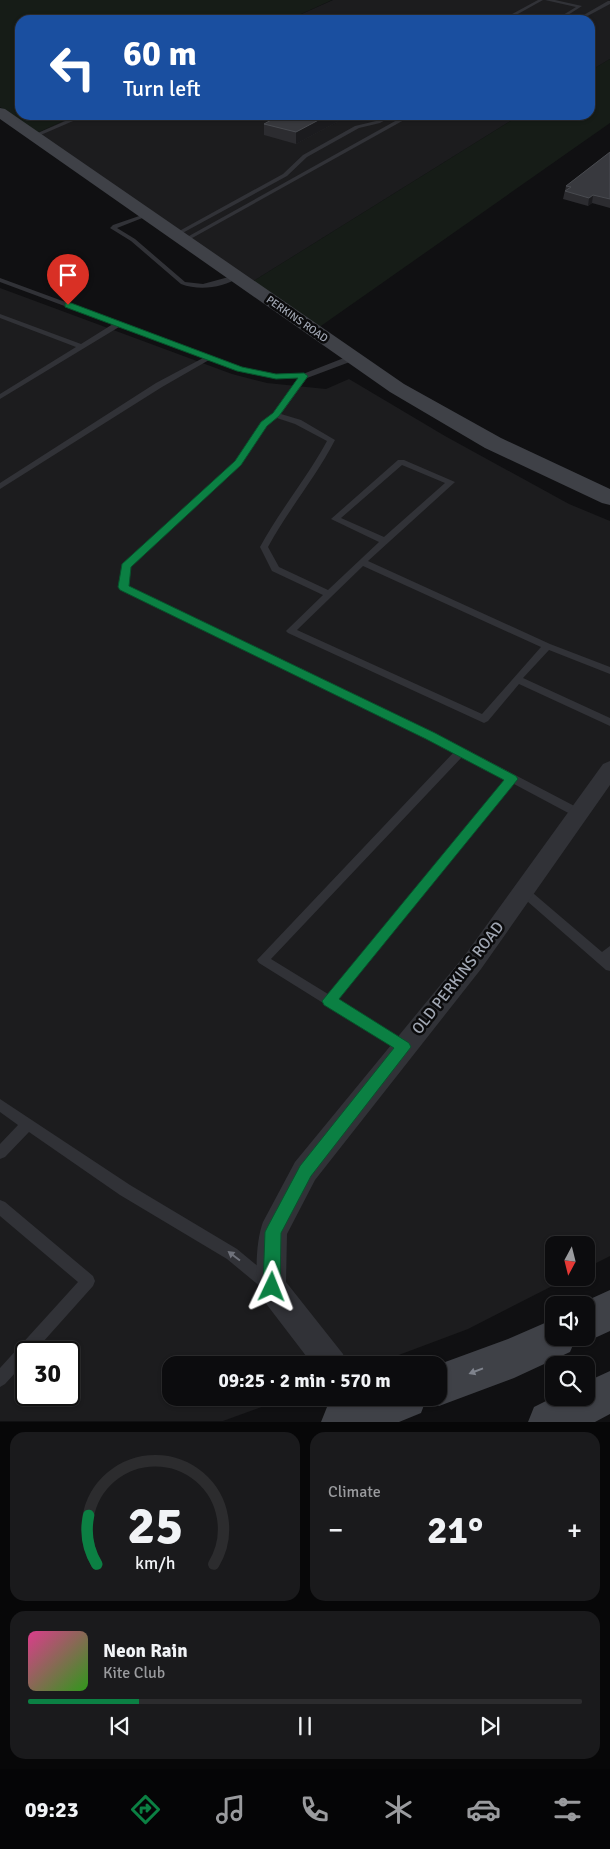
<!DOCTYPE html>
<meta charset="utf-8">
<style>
:root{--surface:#0c0c0e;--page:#1a1a1c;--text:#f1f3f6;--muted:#9a9b9e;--line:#2c2c2e;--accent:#0b8043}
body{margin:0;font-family:Signika,sans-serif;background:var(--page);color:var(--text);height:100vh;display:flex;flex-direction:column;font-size:19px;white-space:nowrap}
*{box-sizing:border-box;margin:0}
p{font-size:16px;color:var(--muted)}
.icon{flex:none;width:28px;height:28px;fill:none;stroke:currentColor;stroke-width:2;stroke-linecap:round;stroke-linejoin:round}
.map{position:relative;height:1422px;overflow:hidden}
.details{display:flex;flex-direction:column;gap:10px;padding:10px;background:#070708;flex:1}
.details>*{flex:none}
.hud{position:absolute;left:15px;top:15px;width:580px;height:105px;border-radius:15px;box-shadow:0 1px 4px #0004,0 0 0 1px var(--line);background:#1a4fa0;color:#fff;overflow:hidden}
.needle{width:32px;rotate:187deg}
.buttons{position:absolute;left:545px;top:1236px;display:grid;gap:10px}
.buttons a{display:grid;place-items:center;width:50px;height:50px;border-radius:10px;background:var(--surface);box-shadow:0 1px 4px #0004,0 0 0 1px var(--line);font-size:25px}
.speed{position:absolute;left:15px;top:1341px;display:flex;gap:10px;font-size:25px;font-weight:700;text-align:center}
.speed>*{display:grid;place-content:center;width:65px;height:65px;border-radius:50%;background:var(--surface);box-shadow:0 1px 4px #0004,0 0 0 1px var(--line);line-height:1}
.speed .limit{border:2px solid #111;border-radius:8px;background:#fff;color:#111}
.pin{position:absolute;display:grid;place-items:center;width:42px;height:42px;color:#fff;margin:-51px -21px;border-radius:50% 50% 50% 0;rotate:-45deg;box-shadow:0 0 5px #0007}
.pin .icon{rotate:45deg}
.me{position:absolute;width:55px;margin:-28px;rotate:2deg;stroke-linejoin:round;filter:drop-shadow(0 0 4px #0008)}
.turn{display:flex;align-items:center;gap:18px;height:105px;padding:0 25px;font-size:22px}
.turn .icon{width:65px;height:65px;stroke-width:2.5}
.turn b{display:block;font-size:35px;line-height:42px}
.big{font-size:38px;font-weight:800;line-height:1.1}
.details .card{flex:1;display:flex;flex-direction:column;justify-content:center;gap:8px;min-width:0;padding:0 18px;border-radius:15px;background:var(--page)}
.details .dial{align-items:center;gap:0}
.dial svg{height:130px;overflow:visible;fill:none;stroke:var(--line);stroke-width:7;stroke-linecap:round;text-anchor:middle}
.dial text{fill:var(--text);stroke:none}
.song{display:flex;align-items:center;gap:15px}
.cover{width:60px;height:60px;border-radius:8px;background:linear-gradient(135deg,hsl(330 70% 55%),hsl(110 70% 35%))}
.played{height:5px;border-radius:2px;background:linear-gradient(90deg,var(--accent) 20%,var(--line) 20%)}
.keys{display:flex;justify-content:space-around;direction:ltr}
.heat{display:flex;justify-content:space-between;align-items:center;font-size:28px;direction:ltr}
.details .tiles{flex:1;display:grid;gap:10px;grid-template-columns:1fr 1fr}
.card:last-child{grid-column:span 2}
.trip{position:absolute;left:162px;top:1356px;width:285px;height:50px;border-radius:15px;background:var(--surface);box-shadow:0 1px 4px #0004,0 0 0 1px var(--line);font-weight:800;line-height:50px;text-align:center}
.menu{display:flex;height:80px;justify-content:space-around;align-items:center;background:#050506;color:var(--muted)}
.menu .icon{width:35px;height:35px}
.menu .selected{color:var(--accent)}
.menu b{font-size:22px;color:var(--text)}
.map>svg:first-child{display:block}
.built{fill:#1c1c1e;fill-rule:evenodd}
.green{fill:#161c17}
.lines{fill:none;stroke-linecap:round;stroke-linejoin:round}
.service{fill:#313237;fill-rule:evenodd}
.minor{fill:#313237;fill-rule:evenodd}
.secondary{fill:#3f4147;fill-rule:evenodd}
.wall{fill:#2c2c30}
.shaded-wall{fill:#1b1b1e}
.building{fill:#38393e;stroke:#494b50}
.oneway{fill:#6f727b}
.oneway2{fill:#7f838d}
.route{fill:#0b8043;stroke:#07532c}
.labels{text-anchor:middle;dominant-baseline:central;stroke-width:5;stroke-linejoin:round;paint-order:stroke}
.far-street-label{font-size:11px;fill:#a1a7b3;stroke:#0b0b0c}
.near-street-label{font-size:16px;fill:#a1a7b3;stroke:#0b0b0c}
</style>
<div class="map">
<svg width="610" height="1422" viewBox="0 0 610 1422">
<rect width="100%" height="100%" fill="#101012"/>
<g class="built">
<path d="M 333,0 L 610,0 L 610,59 L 590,71 L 590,20 L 288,20 Z"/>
<path d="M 76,115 L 520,115 L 252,282 L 37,133 Z"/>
<path d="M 0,288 L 232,374 L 267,383 L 326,389 L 349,379 L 445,436 L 569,504 L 610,521 L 610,1256 L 586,1268 L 586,1245 L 554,1245 L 554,1278 L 568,1278 L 468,1329 L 372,1365 L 171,1365 L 171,1398 L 286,1398 L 223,1421 L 0,1421 ZM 26,1352 L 69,1352 L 69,1395 L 26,1395 Z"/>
</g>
<g class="green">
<path d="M 0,0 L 332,0 L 288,20 L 20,20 L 20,115 L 76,115 L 37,133 L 0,107 Z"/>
<path d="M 610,59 L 610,123 L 318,328 L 252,282 L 520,115 L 590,115 L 590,71 Z"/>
</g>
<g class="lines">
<g class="service">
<path d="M 538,0 L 543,0 L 507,20 L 501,20 Z"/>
<path d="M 545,0 L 555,0 L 582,6 L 560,20 L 555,20 L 576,7 Z"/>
<path d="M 608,1 L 610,1 L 610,4 L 580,20 L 575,20 Z"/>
<path d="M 79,115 L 87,115 L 36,137 L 31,136 Z"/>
<path d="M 387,115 L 394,115 L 380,123 L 359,128 L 307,157 L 287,176 L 177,236 L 172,235 L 283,174 L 303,155 L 355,126 L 376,121 Z"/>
<path d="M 406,115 L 413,115 L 185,242 L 180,241 Z"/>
<path d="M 145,214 L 150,215 L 117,228 L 135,239 L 185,282 L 203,284 L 236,275 L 239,277 C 223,288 199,291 181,284 L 131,241 L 110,228 L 113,225 Z"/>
<path d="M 0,278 L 242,367 L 276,375 L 303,374 L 349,356 L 355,356 L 355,360 L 307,378 L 281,414 L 301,420 L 335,440 C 316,477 288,510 268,547 L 279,567 L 328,590 L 379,542 L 331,519 L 398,460 L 404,460 L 455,482 L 368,561 L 550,644 L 610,667 L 610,674 L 549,650 L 523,678 L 610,718 L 610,726 L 519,684 L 488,721 L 484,723 L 288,633 L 286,631 L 288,629 L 323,595 L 272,571 L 260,547 C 280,510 307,478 327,441 L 295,424 L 277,418 L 267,426 L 241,465 L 130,567 L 129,586 L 435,733 L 582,810 L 583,813 L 582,816 L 574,816 L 514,784 L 337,1000 L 408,1043 L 410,1047 L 408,1051 L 404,1052 L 400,1051 L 259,963 L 257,960 L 454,752 L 119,587 L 123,564 L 235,461 L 261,422 L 273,413 L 298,378 C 265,380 240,372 209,360 L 162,387 L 0,489 L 0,483 L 156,383 L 203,358 L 119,327 L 0,399 L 0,394 L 76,347 L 0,318 L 0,314 L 81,344 L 113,324 L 0,282 ZM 402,465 L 445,483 L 384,537 L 341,518 ZM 363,566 L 541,647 L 482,714 L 297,630 ZM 462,757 L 505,780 L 328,994 L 271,959 Z"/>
<path d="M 523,887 L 527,888 L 602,952 L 610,946 L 610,971 L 606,970 L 519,894 L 517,891 L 519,888 Z"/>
<path d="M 0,1099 L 130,1185 L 237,1249 L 272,1278 L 274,1283 L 272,1288 L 267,1290 L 262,1288 L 227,1259 L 120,1195 L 29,1132 L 5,1157 L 0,1159 L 0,1144 L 18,1125 L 0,1112 Z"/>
<path d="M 0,1200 L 5,1202 L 93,1276 L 95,1281 L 93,1286 L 34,1352 L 26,1352 L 26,1361 L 5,1384 L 0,1387 L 0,1368 L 78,1282 L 0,1216 Z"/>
</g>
<path class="minor" d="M 610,761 L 610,785 L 481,969 L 315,1180 L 287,1234 L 286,1282 L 343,1354 L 347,1365 L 313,1365 L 261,1297 C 254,1280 256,1240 263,1222 L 295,1162 L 465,955 L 603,764 Z"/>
<g class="secondary">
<path d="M 0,108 L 5,109 L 404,384 L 501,438 L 610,489 L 610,505 L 602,503 L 485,448 L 390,392 L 0,119 Z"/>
<path d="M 610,1290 L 610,1331 L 586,1342 L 576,1338 L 570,1352 L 514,1378 L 439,1406 L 426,1400 L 421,1413 L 399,1422 L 321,1422 L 327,1407 L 351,1398 L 439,1398 L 439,1365 L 437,1365 L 508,1339 L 554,1319 L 554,1338 L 586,1338 L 586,1305 L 577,1305 Z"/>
<path d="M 610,1371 L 610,1414 L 595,1422 L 528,1422 L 534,1407 L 554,1397 L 586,1398 L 586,1382 Z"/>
</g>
</g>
<g class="wall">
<path d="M 280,115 L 350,115 L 296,144 L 264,135 L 264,124 Z"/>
<path d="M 610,152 L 610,208 L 592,203 L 588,206 L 563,199 L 566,186 Z"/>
</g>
<g class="shaded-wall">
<path d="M 328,115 L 350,115 L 296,144 L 296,132 Z"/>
<path d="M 593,195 L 592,203 L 588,206 L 589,198 Z"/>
</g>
<g class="building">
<path d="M 280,115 L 328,115 L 296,132 L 264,124 Z"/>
<path d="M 610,152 L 610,199 L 593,195 L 589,198 L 565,191 L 571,187 L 566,186 Z"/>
</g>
<defs><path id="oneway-solid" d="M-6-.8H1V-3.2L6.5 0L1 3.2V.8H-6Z" transform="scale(1.25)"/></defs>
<use class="oneway" href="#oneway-solid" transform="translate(234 1256) rotate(-143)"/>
<use class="oneway2" href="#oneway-solid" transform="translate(476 1371) rotate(159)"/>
<path class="route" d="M 65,303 L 71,303 L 242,367 L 276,374 L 304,373 L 308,376 L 279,416 L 267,426 L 241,465 L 131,567 L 129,586 L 435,733 L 516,776 L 518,779 L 339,999 L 409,1043 L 411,1047 L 311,1176 L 281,1233 L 280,1287 L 277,1293 L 272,1296 L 266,1293 L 263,1287 L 265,1232 L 268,1226 L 300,1166 L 394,1048 L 324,1005 L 322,1001 L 504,780 L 426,739 L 120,590 L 118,587 L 122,564 L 235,461 L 261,422 L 273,413 L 298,378 L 276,379 L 237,371 L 65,307 Z"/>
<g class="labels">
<g class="far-street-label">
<text transform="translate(297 319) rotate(35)">PERKINS ROAD</text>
</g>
<g class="near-street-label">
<text transform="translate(458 978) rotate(-52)">OLD PERKINS ROAD</text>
</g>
</g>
</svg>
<div class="buttons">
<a><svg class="needle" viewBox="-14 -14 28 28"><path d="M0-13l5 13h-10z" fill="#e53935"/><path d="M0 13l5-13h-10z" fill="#9a9b9e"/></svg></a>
<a><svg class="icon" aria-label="sound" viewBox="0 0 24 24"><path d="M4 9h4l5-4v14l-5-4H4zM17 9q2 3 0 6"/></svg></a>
<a><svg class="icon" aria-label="search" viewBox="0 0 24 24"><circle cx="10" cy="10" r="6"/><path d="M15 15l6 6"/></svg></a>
</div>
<div class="speed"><div class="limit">30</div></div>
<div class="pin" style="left:68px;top:305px;background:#d93025"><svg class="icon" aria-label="arrive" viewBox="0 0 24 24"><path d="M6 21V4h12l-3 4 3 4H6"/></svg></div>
<svg class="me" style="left:272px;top:1287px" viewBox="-20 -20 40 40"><path d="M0-17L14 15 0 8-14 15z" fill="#0b8043" stroke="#fff" stroke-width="4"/></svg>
<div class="trip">09:25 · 2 min · 570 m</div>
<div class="hud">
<div class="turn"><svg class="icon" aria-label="left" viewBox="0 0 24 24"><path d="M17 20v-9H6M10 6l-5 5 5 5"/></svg><div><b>60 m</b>Turn left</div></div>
</div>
</div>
<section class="details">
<div class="tiles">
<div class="card dial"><svg viewBox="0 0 100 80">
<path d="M14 69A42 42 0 1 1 86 69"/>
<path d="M14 69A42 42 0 0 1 9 39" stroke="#0b8043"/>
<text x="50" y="56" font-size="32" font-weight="700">25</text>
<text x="50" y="72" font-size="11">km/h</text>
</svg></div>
<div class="card"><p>Climate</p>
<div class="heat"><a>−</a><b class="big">21°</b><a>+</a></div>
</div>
<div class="card">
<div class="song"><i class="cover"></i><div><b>Neon Rain</b><p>Kite Club</p></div></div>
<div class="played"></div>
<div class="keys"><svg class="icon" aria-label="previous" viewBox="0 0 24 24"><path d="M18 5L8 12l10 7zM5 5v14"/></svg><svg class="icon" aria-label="pause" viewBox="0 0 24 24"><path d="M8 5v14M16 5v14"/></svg><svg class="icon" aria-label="next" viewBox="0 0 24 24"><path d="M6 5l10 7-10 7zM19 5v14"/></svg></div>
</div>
</div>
</section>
<nav class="menu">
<b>09:23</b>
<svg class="icon selected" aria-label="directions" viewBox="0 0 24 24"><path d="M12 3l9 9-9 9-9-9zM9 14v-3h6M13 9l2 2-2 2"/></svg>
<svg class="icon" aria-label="music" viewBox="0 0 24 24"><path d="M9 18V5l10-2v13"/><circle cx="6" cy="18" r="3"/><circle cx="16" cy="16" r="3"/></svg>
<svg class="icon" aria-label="phone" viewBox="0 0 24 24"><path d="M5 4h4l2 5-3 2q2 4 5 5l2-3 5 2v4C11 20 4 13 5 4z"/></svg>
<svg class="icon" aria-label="climate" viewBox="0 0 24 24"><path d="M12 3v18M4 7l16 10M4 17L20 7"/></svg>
<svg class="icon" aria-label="car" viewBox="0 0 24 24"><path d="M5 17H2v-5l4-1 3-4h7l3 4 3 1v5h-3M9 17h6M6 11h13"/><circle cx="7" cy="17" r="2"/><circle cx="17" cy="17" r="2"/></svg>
<svg class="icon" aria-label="filters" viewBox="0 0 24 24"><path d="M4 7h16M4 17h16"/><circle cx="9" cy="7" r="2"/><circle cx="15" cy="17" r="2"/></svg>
</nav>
